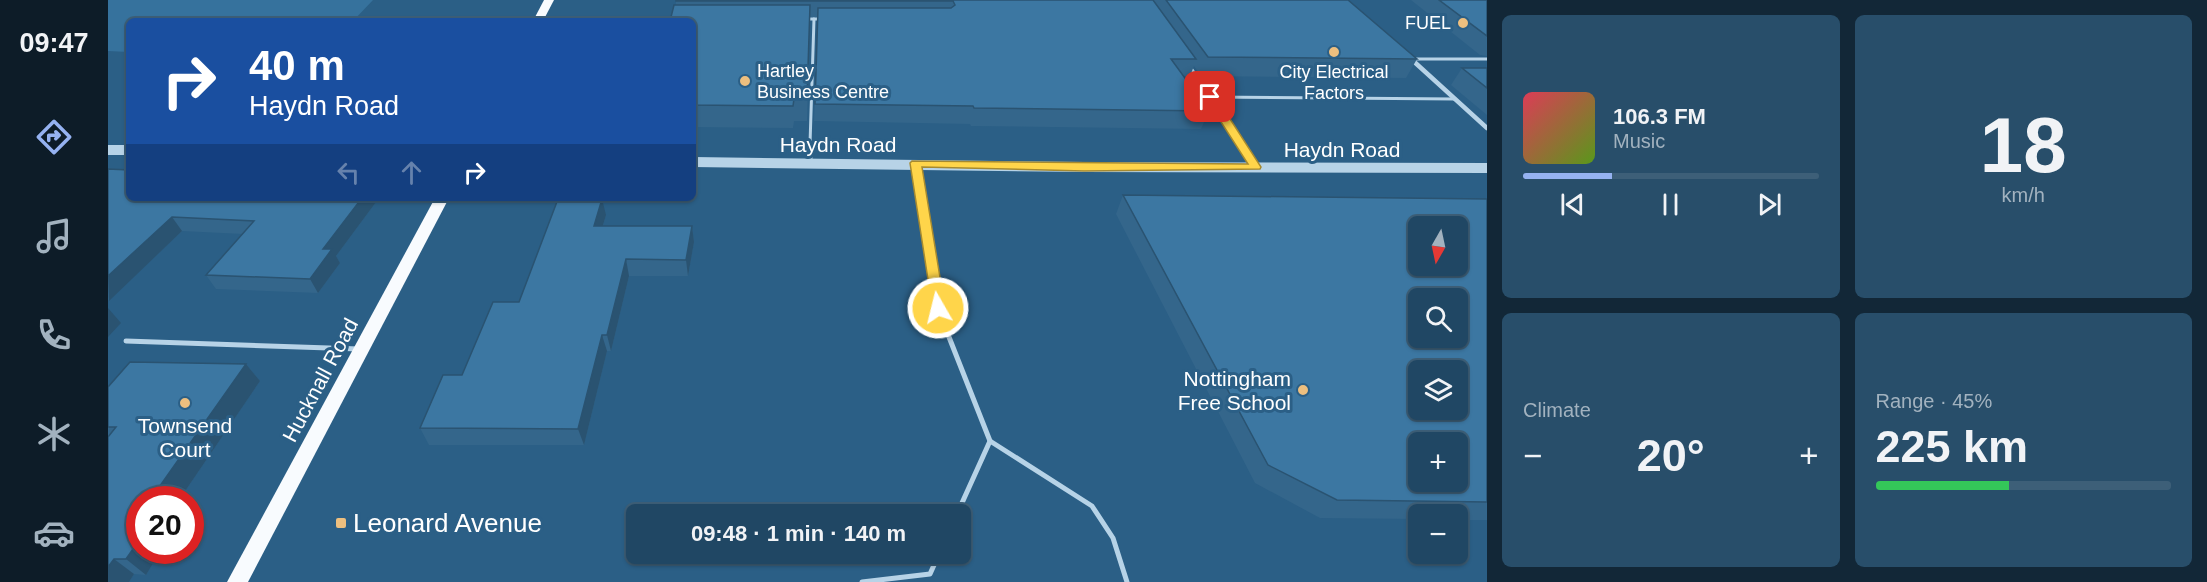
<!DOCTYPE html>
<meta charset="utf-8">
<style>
:root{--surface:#204764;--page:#284e6a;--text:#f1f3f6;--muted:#a2b2bf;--line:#3d5f78;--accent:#95b2f1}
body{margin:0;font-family:Helvetica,sans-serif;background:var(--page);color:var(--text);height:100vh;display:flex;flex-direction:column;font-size:22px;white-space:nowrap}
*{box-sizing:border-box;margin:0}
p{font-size:20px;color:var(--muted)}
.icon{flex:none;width:33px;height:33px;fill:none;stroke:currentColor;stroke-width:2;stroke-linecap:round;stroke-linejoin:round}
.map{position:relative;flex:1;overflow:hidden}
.details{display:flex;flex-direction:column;gap:15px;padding:15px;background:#122737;width:720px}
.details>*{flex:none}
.top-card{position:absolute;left:18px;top:18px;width:570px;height:183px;border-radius:9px;box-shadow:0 2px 4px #0004,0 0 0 2px var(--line);background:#1a4fa0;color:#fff;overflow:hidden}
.needle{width:39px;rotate:189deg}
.tools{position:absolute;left:1300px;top:216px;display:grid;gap:12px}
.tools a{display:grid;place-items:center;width:60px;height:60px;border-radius:9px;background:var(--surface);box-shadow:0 2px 4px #0004,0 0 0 2px var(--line);font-size:30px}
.speed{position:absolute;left:18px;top:486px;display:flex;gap:12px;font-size:30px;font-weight:700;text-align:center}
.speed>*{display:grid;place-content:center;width:78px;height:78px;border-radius:50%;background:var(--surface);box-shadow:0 2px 4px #0004,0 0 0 2px var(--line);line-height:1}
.speed .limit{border:9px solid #d22;background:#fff;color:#111}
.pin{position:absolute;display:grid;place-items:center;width:51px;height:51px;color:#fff;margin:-26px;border-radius:12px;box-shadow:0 3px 9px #0006}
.me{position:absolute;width:66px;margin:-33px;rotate:352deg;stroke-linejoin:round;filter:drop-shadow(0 0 4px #0008)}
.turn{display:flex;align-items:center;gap:21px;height:126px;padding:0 24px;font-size:27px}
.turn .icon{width:78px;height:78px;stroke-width:2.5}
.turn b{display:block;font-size:42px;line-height:51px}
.lanes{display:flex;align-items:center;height:57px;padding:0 24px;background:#0003;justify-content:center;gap:30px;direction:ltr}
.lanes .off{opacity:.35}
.big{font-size:45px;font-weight:600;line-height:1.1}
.details .tile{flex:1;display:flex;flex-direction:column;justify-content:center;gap:9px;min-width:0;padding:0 21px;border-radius:9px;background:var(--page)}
.details .dial{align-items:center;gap:0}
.dial b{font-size:78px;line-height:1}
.song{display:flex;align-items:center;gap:18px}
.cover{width:72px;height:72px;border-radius:9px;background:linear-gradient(135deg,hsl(350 70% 55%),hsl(90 70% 35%))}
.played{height:6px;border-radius:3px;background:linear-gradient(90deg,var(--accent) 30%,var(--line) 30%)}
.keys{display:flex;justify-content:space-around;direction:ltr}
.heat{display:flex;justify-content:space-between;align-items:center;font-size:33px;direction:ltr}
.charge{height:9px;border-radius:4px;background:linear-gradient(90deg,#34c759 45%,var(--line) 0)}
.details .tiles{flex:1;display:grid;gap:15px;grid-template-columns:repeat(2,1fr)}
.trip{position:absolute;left:518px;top:504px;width:345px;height:60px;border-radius:9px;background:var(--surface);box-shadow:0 2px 4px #0004,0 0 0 2px var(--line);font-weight:600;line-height:60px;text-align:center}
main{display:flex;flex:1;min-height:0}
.tab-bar{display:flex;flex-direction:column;width:108px;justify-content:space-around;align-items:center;background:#0d1c28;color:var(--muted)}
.tab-bar .icon{width:42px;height:42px}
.tab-bar .current{color:var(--accent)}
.tab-bar b{font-size:27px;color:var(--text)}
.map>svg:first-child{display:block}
.green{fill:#36729d}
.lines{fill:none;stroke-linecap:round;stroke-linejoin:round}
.service-far2{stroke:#b7d3e7;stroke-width:3}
.service-far1{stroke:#b7d3e7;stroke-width:4.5}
.service{stroke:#b7d3e7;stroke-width:5}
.minor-far1{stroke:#b7d3e7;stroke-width:4.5}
.minor{stroke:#b7d3e7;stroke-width:5}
.tertiary{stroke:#b7d3e7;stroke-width:10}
.primary{fill:#f8fbfe;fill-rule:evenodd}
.wall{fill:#34668b}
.shaded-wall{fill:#2a5371}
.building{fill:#3c77a2;stroke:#2a5371;stroke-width:1.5;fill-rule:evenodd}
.route{fill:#ffd54a;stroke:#a68a30;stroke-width:1.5}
.poi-dot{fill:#edbf7f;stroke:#2b5f86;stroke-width:2}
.labels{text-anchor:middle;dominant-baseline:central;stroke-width:6;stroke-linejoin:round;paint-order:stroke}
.far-poi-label{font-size:18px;fill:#fff;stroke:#2b5f86;text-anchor:end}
.street-label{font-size:21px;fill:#fff;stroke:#2b5f86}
.poi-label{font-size:21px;fill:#fff;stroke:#2b5f86;text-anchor:end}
.near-poi-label{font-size:26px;fill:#fff;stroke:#2b5f86;text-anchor:start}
</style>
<main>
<nav class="tab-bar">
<b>09:47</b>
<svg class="icon current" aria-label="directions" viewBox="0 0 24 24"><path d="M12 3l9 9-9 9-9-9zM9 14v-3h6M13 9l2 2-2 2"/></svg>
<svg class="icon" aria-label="music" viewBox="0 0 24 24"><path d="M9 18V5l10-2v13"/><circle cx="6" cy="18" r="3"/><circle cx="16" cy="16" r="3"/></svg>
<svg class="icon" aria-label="phone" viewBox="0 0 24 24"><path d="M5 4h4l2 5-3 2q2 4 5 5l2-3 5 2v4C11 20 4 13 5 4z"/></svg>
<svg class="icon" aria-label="climate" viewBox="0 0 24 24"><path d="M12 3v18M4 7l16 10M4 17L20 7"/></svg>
<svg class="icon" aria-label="car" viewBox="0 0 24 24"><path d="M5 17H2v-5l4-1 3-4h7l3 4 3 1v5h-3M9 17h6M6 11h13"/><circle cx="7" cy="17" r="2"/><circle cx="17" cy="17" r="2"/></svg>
</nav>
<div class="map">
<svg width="1379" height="582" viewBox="0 0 1379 582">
<rect width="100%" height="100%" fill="#2b5f86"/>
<path class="green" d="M 0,0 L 265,0 L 245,21 L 21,21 L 21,52 L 0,51 Z"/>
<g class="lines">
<g class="service-far2">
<path d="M 697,19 L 716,19"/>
<path d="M 544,21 L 566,20"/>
<path d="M 1304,59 L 1379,59"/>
<path d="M 1102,97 L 1347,99"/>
<path d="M 702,144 L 706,19"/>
</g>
<g class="service-far1">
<path d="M 702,162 L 703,143"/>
<path d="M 808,166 L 830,308 L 840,334"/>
</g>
<g class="service">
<path d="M 839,332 L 882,441 L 984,506 L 1005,538 L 1019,582"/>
<path d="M 18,341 L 251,349"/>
<path d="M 849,514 L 882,441"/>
<path d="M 754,582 L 822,574 L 831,554"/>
</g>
<g class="minor-far1">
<path d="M 1302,58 L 1379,128"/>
<path d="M 1080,65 L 1133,144"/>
</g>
<path class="minor" d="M 1132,143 L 1148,167"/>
<g class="tertiary">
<path d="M 0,150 L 21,150"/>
<path d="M 585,162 L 976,167 L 1379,168"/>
</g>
<g class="primary">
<path d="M 436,0 L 446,0 L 435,21 L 425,21 Z"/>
<path d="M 327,198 L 341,198 L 140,582 L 119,582 Z"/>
</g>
</g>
<g class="wall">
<path d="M 568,0 L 1240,0 L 1309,59 L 1298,78 L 1093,76 L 1086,66 L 1082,76 L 1075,76 L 1101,111 L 1093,129 L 863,126 L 862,124 L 706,121 L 710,17 L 702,17 L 699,121 L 686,121 L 685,128 L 585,127 L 585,21 L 568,5 Z"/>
<path d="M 1303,0 L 1379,0 L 1379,56 L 1372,55 Z"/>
<path d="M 1354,68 L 1379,68 L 1379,115 L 1343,85 Z"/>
<path d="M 0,169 L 271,198 L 228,256 L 232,263 L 210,293 L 108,289 L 98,275 L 135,234 L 74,231 L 0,301 Z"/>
<path d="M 1015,195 L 1379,199 L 1379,520 L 1350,520 L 1350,514 L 1311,514 L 1311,519 L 1212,518 L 1147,483 L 1008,214 Z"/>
<path d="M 498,215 L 495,226 L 584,226 L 586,242 L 580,276 L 521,276 L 503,351 L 499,351 L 476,445 L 321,445 L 312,428 L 354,375 Z"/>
<path d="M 138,364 L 152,381 L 71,500 L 32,500 L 32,550 L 53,550 L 38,575 L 26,574 L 21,582 L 0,582 L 0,387 Z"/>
</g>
<g class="shaded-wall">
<path d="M 254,198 L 271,198 L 228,256 L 232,263 L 210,293 L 202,279 L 215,249 Z"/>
<path d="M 494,199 L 498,215 L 490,242 L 486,226 Z"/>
<path d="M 64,217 L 74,231 L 1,301 L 0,276 Z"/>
<path d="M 584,226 L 586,242 L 580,276 L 578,260 Z"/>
<path d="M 518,259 L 521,276 L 503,351 L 499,335 Z"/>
<path d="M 0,308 L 13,323 L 0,337 Z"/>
<path d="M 494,335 L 499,351 L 476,445 L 470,429 Z"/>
<path d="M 138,364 L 152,381 L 71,500 L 42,500 Z"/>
<path d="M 32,539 L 32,550 L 53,550 L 38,575 L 18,559 Z"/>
<path d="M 6,559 L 26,574 L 21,582 L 0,582 L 0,567 Z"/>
</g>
<g class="building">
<path d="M 568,0 L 1045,0 L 1088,59 L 1063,59 L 1101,111 L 866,108 L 865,106 L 707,104 L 710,8 L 843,8 L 847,5 L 845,1 L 568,1 Z"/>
<path d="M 1058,0 L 1240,0 L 1309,59 L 1100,57 Z"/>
<path d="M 1331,0 L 1379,0 L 1379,36 Z"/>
<path d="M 566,5 L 702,5 L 699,99 L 686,99 L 685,106 L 585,105 L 585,21 L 562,21 Z"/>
<path d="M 1354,68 L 1379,68 L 1379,88 Z"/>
<path d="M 0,169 L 21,170 L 21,198 L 254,198 L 215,249 L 224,249 L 202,279 L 98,275 L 146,221 L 64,217 L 0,276 Z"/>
<path d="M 1015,195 L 1379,199 L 1379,502 L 1229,500 L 1160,465 ZM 1311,226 L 1350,226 L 1350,266 L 1311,266 ZM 1311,298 L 1350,298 L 1350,338 L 1311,338 ZM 1311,370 L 1350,370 L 1350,410 L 1311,410 ZM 1311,442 L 1350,442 L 1350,482 L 1311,482 Z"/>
<path d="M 450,199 L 494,199 L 486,226 L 584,226 L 578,260 L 518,259 L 499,335 L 494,335 L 470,429 L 312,428 L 335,375 L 354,375 L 385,302 L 411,302 Z"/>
<path d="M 22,362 L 138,364 L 42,500 L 32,500 L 32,539 L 18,559 L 6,559 L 0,567 L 0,437 L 8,427 L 0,427 L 0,387 Z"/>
</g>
<path class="route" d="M 1098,94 L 1106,94 L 1153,167 L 1152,169 L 976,171 L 814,167 L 837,308 L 835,312 L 825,312 L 802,163 L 804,161 L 1140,164 L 1097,97 Z"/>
<g class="poi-dot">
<circle cx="1355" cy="23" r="6"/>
<circle cx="1226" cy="52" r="6"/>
<circle cx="637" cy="81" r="6"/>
<circle cx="1195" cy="390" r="6"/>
<circle cx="77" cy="403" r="6"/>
<rect x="227" y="517" width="12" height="12" rx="3"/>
</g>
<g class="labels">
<g class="far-poi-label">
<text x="1343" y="23">FUEL</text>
<text x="649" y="71" text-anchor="start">Hartley<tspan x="649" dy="21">Business Centre</tspan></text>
<text x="1226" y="72" text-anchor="middle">City Electrical<tspan x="1226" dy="21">Factors</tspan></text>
</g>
<g class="street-label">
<text x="730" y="144">Haydn Road</text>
<text x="1234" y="149">Haydn Road</text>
<text transform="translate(212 380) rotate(-62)">Hucknall Road</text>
</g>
<g class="poi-label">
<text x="1183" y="378">Nottingham<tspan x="1183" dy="24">Free School</tspan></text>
<text x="77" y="425" text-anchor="middle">Townsend<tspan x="77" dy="24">Court</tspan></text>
</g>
<g class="near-poi-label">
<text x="245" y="523">Leonard Avenue</text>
</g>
</g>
</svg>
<div class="tools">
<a><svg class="needle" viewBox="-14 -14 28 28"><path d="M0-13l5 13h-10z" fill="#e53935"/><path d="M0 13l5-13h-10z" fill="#a2b2bf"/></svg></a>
<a><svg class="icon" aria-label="search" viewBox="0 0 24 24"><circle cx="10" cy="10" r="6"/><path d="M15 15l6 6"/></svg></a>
<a><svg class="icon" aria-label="layers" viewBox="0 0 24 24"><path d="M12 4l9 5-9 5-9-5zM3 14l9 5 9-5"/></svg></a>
<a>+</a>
<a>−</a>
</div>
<div class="speed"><div class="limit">20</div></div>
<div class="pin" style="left:1102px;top:97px;background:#d93025"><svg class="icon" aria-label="arrive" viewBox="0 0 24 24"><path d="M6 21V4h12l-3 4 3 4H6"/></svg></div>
<svg class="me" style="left:830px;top:308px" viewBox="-20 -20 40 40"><circle r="17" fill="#ffd54a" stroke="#fff" stroke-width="3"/><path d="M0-11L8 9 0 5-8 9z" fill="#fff"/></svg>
<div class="trip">09:48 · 1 min · 140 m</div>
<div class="top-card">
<div class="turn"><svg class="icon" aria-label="right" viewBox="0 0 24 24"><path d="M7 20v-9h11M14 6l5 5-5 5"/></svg><div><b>40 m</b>Haydn Road</div></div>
<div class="lanes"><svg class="icon off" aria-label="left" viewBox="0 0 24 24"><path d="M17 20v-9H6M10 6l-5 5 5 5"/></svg><svg class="icon off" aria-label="ahead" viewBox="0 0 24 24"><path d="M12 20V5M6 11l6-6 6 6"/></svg><svg class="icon" aria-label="right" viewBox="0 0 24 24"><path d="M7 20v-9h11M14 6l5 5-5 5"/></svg></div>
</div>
</div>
<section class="details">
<div class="tiles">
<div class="tile">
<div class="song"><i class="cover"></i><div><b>106.3 FM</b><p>Music</p></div></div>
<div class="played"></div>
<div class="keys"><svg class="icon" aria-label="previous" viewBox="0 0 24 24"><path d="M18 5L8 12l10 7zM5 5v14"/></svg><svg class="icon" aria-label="pause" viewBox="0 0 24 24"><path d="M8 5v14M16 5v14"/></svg><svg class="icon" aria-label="next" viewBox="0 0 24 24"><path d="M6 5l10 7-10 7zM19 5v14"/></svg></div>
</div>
<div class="tile dial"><b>18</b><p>km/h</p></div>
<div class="tile"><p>Climate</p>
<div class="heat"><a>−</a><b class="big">20°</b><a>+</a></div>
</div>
<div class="tile"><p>Range · 45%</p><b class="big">225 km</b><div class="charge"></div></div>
</div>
</section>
</main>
